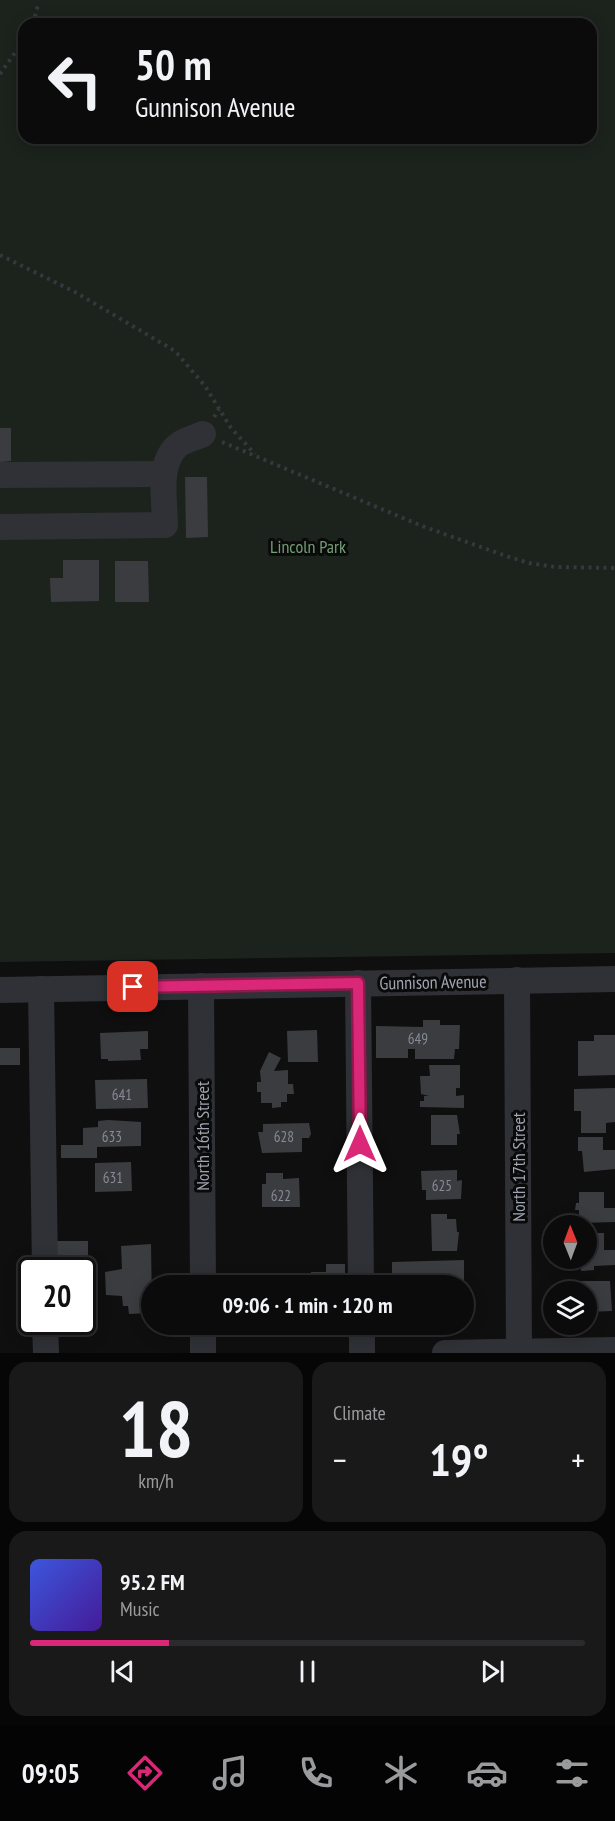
<!DOCTYPE html>
<meta charset="utf-8">
<style>
:root{--surface:#0b0b0c;--page:#19191a;--text:#f1f3f6;--muted:#9a9b9d;--line:#2b2b2d;--accent:#db2777}
body{margin:0;font-family:"PT Sans Narrow",sans-serif;background:var(--page);color:var(--text);height:100vh;display:flex;flex-direction:column;font-size:22px;white-space:nowrap}
*{box-sizing:border-box;margin:0}
p{font-size:20px;color:var(--muted)}
.icon{flex:none;width:33px;height:33px;fill:none;stroke:currentColor;stroke-width:2;stroke-linecap:round;stroke-linejoin:round}
.map{position:relative;height:1353px;overflow:hidden}
.side{display:flex;flex-direction:column;gap:9px;padding:9px;background:#060607;flex:1}
.side>*{flex:none}
.top-card{position:absolute;left:18px;top:18px;width:579px;height:126px;border-radius:18px;box-shadow:0 3px 15px #0003,0 0 0 2px var(--line);background:#0b0b0c;color:var(--text);overflow:hidden}
.needle{width:39px;rotate:359deg}
.controls{position:absolute;left:543px;top:1215px;display:grid;gap:12px}
.controls a{display:grid;place-items:center;width:54px;height:54px;border-radius:50%;background:var(--surface);box-shadow:0 3px 15px #0003,0 0 0 2px var(--line);font-size:30px}
.speed{position:absolute;left:18px;top:1257px;display:flex;gap:12px;font-size:30px;font-weight:700;text-align:center}
.speed>*{display:grid;place-content:center;width:78px;height:78px;border-radius:50%;background:var(--surface);box-shadow:0 3px 15px #0003,0 0 0 2px var(--line);line-height:1}
.speed .limit{border:3px solid #111;border-radius:9px;background:#fff;color:#111}
.pin{position:absolute;display:grid;place-items:center;width:51px;height:51px;color:#fff;margin:-26px;border-radius:12px;box-shadow:0 3px 9px #0006}
.me{position:absolute;width:66px;margin:-33px;rotate:0deg;stroke-linejoin:round;filter:drop-shadow(0 0 4px #0008)}
.turn{display:flex;align-items:center;gap:21px;height:126px;padding:0 18px;font-size:27px}
.turn .icon{width:78px;height:78px;stroke-width:2.5}
.turn b{display:block;font-size:42px;line-height:51px}
.big{font-size:45px;font-weight:600;line-height:1.1}
.side .card{flex:1;display:flex;flex-direction:column;justify-content:center;gap:9px;min-width:0;padding:0 21px;border-radius:18px;background:var(--page)}
.side .dial{align-items:center;gap:0}
.dial b{font-size:78px;line-height:1}
.song{display:flex;align-items:center;gap:18px}
.cover{width:72px;height:72px;border-radius:9px;background:linear-gradient(135deg,hsl(230 70% 55%),hsl(260 70% 35%))}
.played{height:6px;border-radius:3px;background:linear-gradient(90deg,var(--accent) 25%,var(--line) 25%)}
.keys{display:flex;justify-content:space-around;direction:ltr}
.heat{display:flex;justify-content:space-between;align-items:center;font-size:33px;direction:ltr}
.side .tiles{flex:1;display:grid;gap:9px;grid-template-columns:1fr 1fr}
.card:last-child{grid-column:span 2}
.trip{position:absolute;left:141px;top:1275px;width:333px;height:60px;border-radius:30px;background:var(--surface);box-shadow:0 3px 15px #0003,0 0 0 2px var(--line);font-weight:600;line-height:60px;text-align:center}
.tab-bar{display:flex;height:96px;justify-content:space-around;align-items:center;background:#040405;color:var(--muted)}
.tab-bar .icon{width:42px;height:42px}
.tab-bar .on{color:var(--accent)}
.tab-bar b{font-size:27px;color:var(--text)}
.map>svg:first-child{display:block}
.green{fill:#1b231c;fill-rule:evenodd}
.building{fill:#3b3c40}
.lines{fill:none;stroke-linecap:round;stroke-linejoin:round}
.path{stroke:#36383d;stroke-width:4;stroke-dasharray:3 4.5;stroke-linecap:butt}
.minor{stroke:#303136;stroke-width:26}
.route-casing{stroke:#8e194d;stroke-width:15}
.route{stroke:#db2777;stroke-width:10}
.labels{text-anchor:middle;dominant-baseline:central;stroke-width:6;stroke-linejoin:round;paint-order:stroke}
.number-label{font-size:15px;fill:#868b96}
.park-label{font-size:18px;fill:#749f75;stroke:#0a0a0b}
.street-label{font-size:18px;fill:#9fa5b2;stroke:#0a0a0b}
</style>
<div class="map">
<svg width="615" height="1353" viewBox="0 0 615 1353">
<rect width="100%" height="100%" fill="#0f0f10"/>
<path class="green" d="M 0,0 L 615,0 L 615,953 L 0,962 ZM 24,24 L 591,24 L 591,138 L 24,138 Z"/>
<g class="building">
<path d="M 0,428 L 11,428 L 11,461 L 0,462 Z"/>
<path d="M 185,477 L 207,477 L 208,537 L 186,538 Z"/>
<path d="M 63,560 L 99,560 L 99,601 L 51,602 L 50,578 L 63,578 Z"/>
<path d="M 115,561 L 148,561 L 149,602 L 115,602 Z"/>
<path d="M 423,1020 L 440,1020 L 440,1025 L 460,1025 L 459,1049 L 455,1049 L 454,1059 L 415,1059 L 415,1049 L 408,1049 L 408,1058 L 376,1058 L 376,1026 L 423,1027 Z"/>
<path d="M 317,1030 L 318,1062 L 288,1062 L 287,1031 Z"/>
<path d="M 148,1031 L 148,1049 L 140,1049 L 141,1060 L 108,1061 L 108,1059 L 101,1059 L 100,1033 Z"/>
<path d="M 594,1035 L 615,1035 L 615,1075 L 578,1076 L 578,1041 L 594,1041 Z"/>
<rect x="0" y="1048" width="20" height="17"/>
<path d="M 269,1052 L 281,1058 L 274,1071 L 288,1070 L 288,1084 L 293,1084 L 294,1094 L 287,1094 L 287,1102 L 281,1102 L 281,1107 L 272,1108 L 272,1103 L 261,1103 L 261,1092 L 257,1092 L 257,1082 L 261,1082 L 260,1071 Z"/>
<path d="M 429,1065 L 460,1065 L 460,1088 L 456,1088 L 456,1096 L 464,1095 L 464,1108 L 420,1107 L 420,1101 L 424,1101 L 424,1096 L 429,1096 L 421,1094 L 420,1076 L 430,1076 Z"/>
<path d="M 147,1079 L 148,1108 L 96,1109 L 95,1080 Z"/>
<path d="M 615,1088 L 615,1122 L 606,1123 L 606,1133 L 581,1133 L 581,1111 L 574,1111 L 574,1089 Z"/>
<path d="M 431,1115 L 457,1115 L 460,1134 L 457,1134 L 457,1145 L 431,1145 Z"/>
<path d="M 108,1120 L 141,1122 L 141,1146 L 97,1147 L 97,1158 L 61,1158 L 61,1145 L 83,1145 L 83,1128 L 98,1127 L 98,1121 Z"/>
<path d="M 309,1123 L 311,1134 L 309,1138 L 302,1138 L 302,1152 L 262,1153 L 258,1132 L 263,1132 L 263,1124 Z"/>
<path d="M 578,1137 L 603,1137 L 603,1150 L 615,1150 L 615,1169 L 584,1172 L 582,1151 L 578,1151 Z"/>
<path d="M 131,1162 L 132,1191 L 95,1192 L 95,1163 Z"/>
<path d="M 457,1170 L 457,1181 L 462,1180 L 461,1199 L 426,1200 L 426,1190 L 422,1190 L 421,1171 Z"/>
<path d="M 266,1173 L 283,1173 L 283,1179 L 299,1178 L 300,1207 L 262,1207 L 262,1184 L 266,1184 Z"/>
<path d="M 579,1192 L 604,1192 L 604,1208 L 615,1208 L 615,1222 L 579,1223 L 579,1210 L 575,1210 L 576,1203 L 579,1203 Z"/>
<path d="M 431,1214 L 447,1214 L 447,1219 L 456,1219 L 457,1232 L 459,1232 L 457,1251 L 432,1251 Z"/>
<path d="M 586,1233 L 604,1233 L 604,1250 L 615,1250 L 615,1265 L 594,1266 L 594,1270 L 581,1271 L 581,1258 L 586,1258 Z"/>
<rect x="56" y="1241" width="32" height="25"/>
<path d="M 151,1244 L 152,1305 L 147,1305 L 148,1313 L 129,1314 L 128,1306 L 123,1306 L 122,1296 L 106,1295 L 105,1272 L 122,1269 L 121,1246 Z"/>
<path d="M 464,1260 L 464,1286 L 392,1286 L 392,1262 Z"/>
<path d="M 326,1264 L 345,1264 L 345,1286 L 311,1286 L 311,1272 L 326,1272 Z"/>
<rect x="255" y="1274" width="39" height="12"/>
<path d="M 580,1281 L 610,1281 L 612,1311 L 587,1312 L 586,1292 L 580,1292 Z"/>
</g>
<g class="lines">
<g class="path">
<path d="M 33,24 L 38,5"/>
<path d="M 0,74 L 24,40"/>
<path d="M 0,255 L 75,292 L 175,351 L 205,386 L 231,428 L 255,454"/>
<path d="M 214,417 L 219,409"/>
<path d="M 222,442 L 422,526 L 506,556 L 529,563 L 555,567 L 615,568"/>
</g>
<g class="minor">
<path d="M 0,475 L 164,474"/>
<path d="M 0,527 L 165,525 C 165,501 157,465 177,446 C 184,440 195,438 203,434"/>
<path d="M 517,980 L 519,1353"/>
<path d="M 358,983 L 361,1286"/>
<path d="M 201,986 L 203,1286"/>
<path d="M 41,989 L 45,1270"/>
<path d="M 0,990 L 615,979"/>
<path d="M 45,1322 L 46,1353"/>
<path d="M 203,1324 L 203,1353"/>
<path d="M 362,1324 L 362,1353"/>
<path d="M 445,1353 L 615,1350"/>
</g>
</g>
<g class="lines">
<defs>
<path id="route" d="M 133,987 L 358,983 L 360,1144"/>
</defs>
<use href="#route" class="route-casing"/>
<use href="#route" class="route"/>
</g>
<g class="labels">
<g class="number-label">
<text x="418" y="1038">649</text>
<text x="122" y="1094">641</text>
<text x="112" y="1136">633</text>
<text x="284" y="1136">628</text>
<text x="113" y="1177">631</text>
<text x="442" y="1185">625</text>
<text x="281" y="1195">622</text>
</g>
<g class="park-label">
<text x="308" y="546">Lincoln Park</text>
</g>
<g class="street-label">
<text transform="translate(433 982) rotate(-1)">Gunnison Avenue</text>
<text transform="translate(202 1136) rotate(-90)">North 16th Street</text>
<text transform="translate(518 1167) rotate(-90)">North 17th Street</text>
</g>
</g>
</svg>
<div class="controls">
<a><svg class="needle" viewBox="-14 -14 28 28"><path d="M0-13l5 13h-10z" fill="#e53935"/><path d="M0 13l5-13h-10z" fill="#9a9b9d"/></svg></a>
<a><svg class="icon" aria-label="layers" viewBox="0 0 24 24"><path d="M12 4l9 5-9 5-9-5zM3 14l9 5 9-5"/></svg></a>
</div>
<div class="speed"><div class="limit">20</div></div>
<div class="pin" style="left:133px;top:987px;background:#d93025"><svg class="icon" aria-label="arrive" viewBox="0 0 24 24"><path d="M6 21V4h12l-3 4 3 4H6"/></svg></div>
<svg class="me" style="left:360px;top:1144px" viewBox="-20 -20 40 40"><path d="M0-17L14 15 0 8-14 15z" fill="#db2777" stroke="#fff" stroke-width="4"/></svg>
<div class="trip">09:06 · 1 min · 120 m</div>
<div class="top-card">
<div class="turn"><svg class="icon" aria-label="left" viewBox="0 0 24 24"><path d="M17 20v-9H6M10 6l-5 5 5 5"/></svg><div><b>50 m</b>Gunnison Avenue</div></div>
</div>
</div>
<section class="side">
<div class="tiles">
<div class="card dial"><b>18</b><p>km/h</p></div>
<div class="card"><p>Climate</p>
<div class="heat"><a>−</a><b class="big">19°</b><a>+</a></div>
</div>
<div class="card">
<div class="song"><i class="cover"></i><div><b>95.2 FM</b><p>Music</p></div></div>
<div class="played"></div>
<div class="keys"><svg class="icon" aria-label="previous" viewBox="0 0 24 24"><path d="M18 5L8 12l10 7zM5 5v14"/></svg><svg class="icon" aria-label="pause" viewBox="0 0 24 24"><path d="M8 5v14M16 5v14"/></svg><svg class="icon" aria-label="next" viewBox="0 0 24 24"><path d="M6 5l10 7-10 7zM19 5v14"/></svg></div>
</div>
</div>
</section>
<nav class="tab-bar">
<b>09:05</b>
<svg class="icon on" aria-label="directions" viewBox="0 0 24 24"><path d="M12 3l9 9-9 9-9-9zM9 14v-3h6M13 9l2 2-2 2"/></svg>
<svg class="icon" aria-label="music" viewBox="0 0 24 24"><path d="M9 18V5l10-2v13"/><circle cx="6" cy="18" r="3"/><circle cx="16" cy="16" r="3"/></svg>
<svg class="icon" aria-label="phone" viewBox="0 0 24 24"><path d="M5 4h4l2 5-3 2q2 4 5 5l2-3 5 2v4C11 20 4 13 5 4z"/></svg>
<svg class="icon" aria-label="climate" viewBox="0 0 24 24"><path d="M12 3v18M4 7l16 10M4 17L20 7"/></svg>
<svg class="icon" aria-label="car" viewBox="0 0 24 24"><path d="M5 17H2v-5l4-1 3-4h7l3 4 3 1v5h-3M9 17h6M6 11h13"/><circle cx="7" cy="17" r="2"/><circle cx="17" cy="17" r="2"/></svg>
<svg class="icon" aria-label="filters" viewBox="0 0 24 24"><path d="M4 7h16M4 17h16"/><circle cx="9" cy="7" r="2"/><circle cx="15" cy="17" r="2"/></svg>
</nav>
